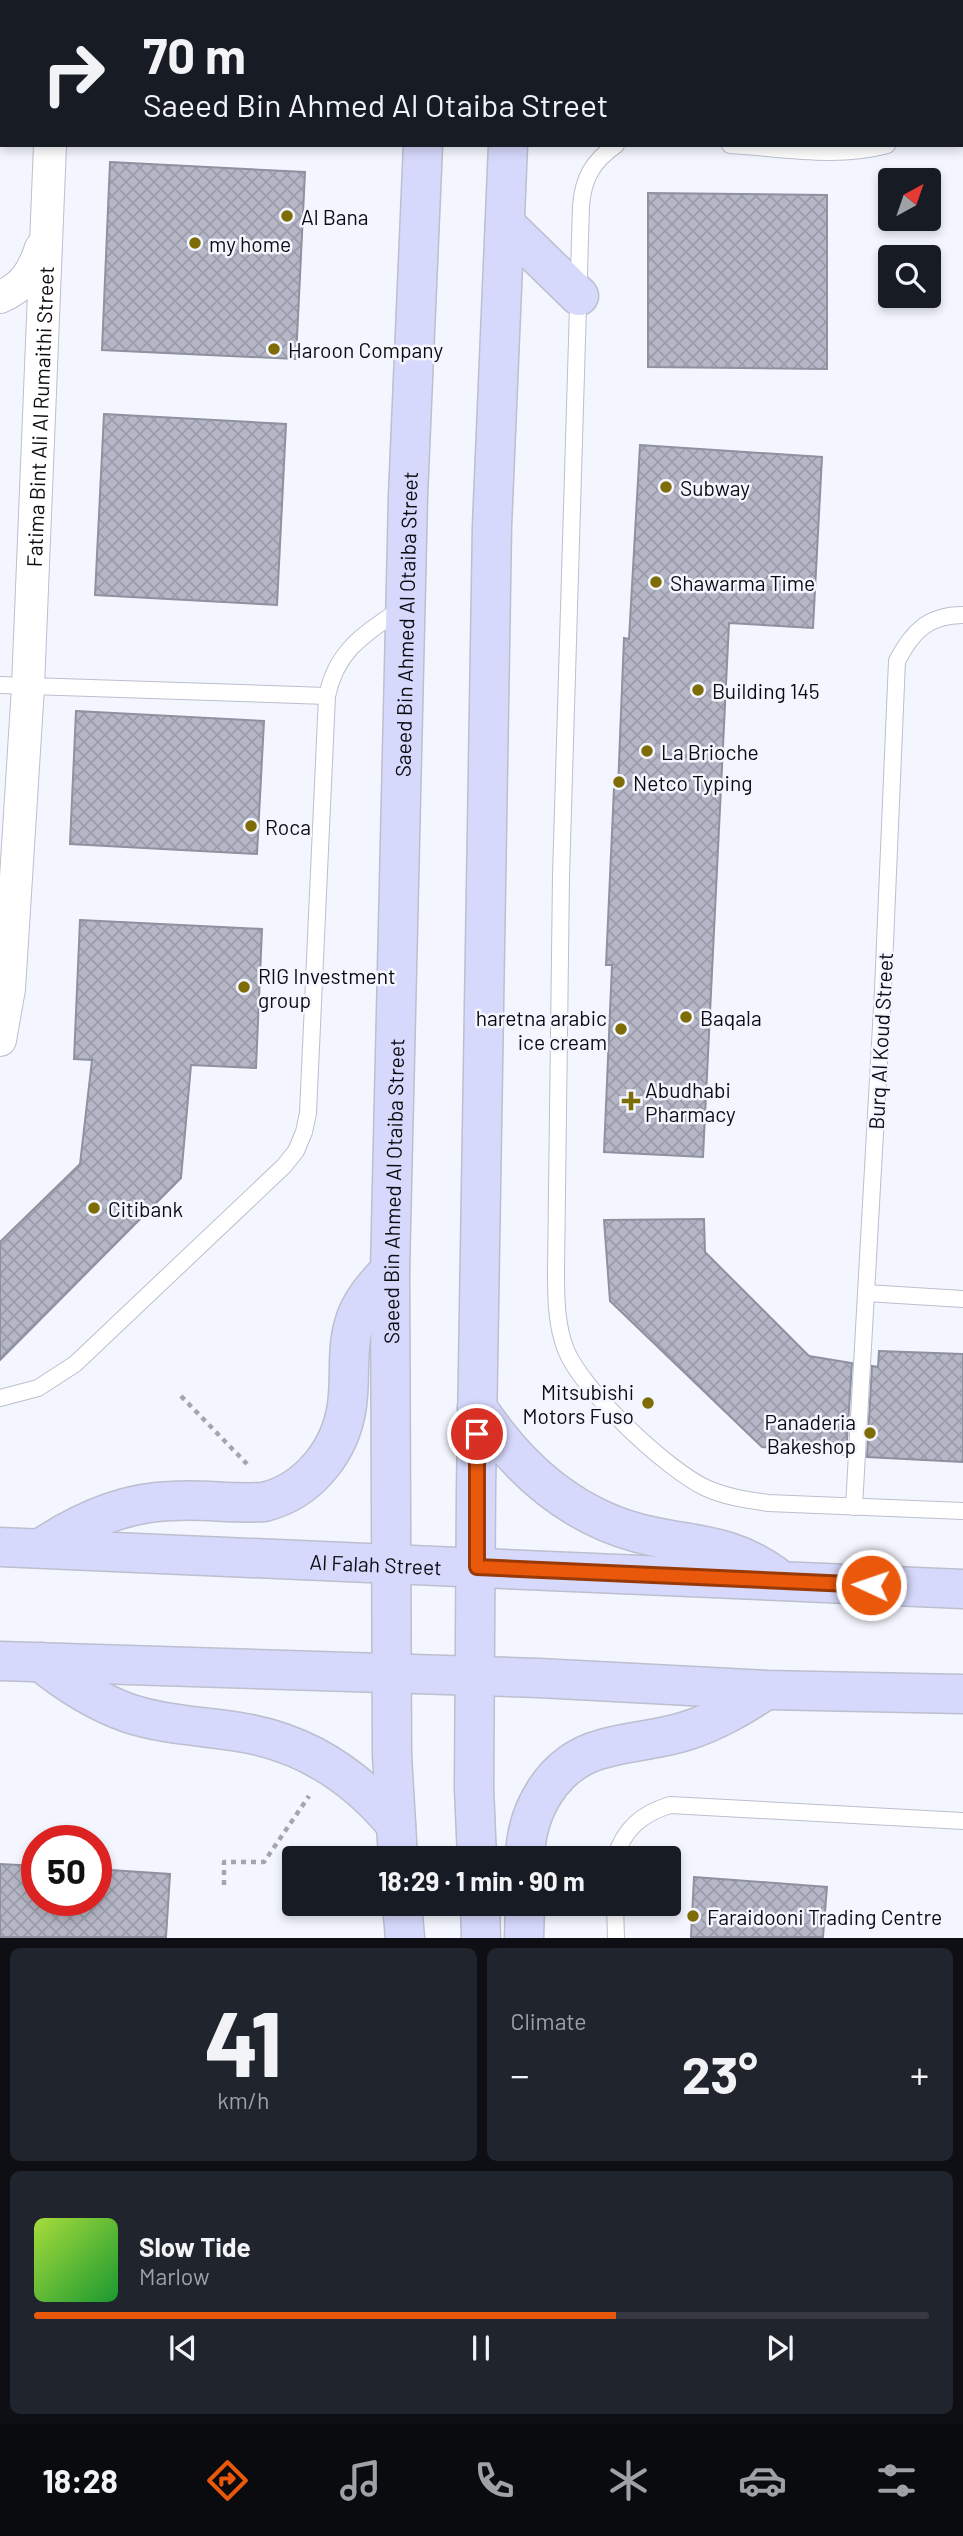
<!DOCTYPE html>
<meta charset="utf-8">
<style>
:root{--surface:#171b24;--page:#20242c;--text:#f1f3f6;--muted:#9ea1a6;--line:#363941;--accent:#ea580c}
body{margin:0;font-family:Barlow,sans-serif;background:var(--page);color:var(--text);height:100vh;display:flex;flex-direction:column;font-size:26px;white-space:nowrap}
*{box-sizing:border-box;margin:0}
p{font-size:23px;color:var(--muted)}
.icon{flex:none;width:38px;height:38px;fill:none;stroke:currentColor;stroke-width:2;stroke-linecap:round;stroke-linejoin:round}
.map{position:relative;height:1938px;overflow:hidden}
.details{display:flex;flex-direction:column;gap:10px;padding:10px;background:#0d0f14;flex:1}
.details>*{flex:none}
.banner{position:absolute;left:0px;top:0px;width:964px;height:147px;box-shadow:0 4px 10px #0003;background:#171b24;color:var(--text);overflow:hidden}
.needle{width:46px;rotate:40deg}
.tools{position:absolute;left:878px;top:168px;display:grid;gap:14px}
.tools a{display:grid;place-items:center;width:63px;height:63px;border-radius:7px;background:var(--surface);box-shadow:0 4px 10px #0003;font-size:35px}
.speed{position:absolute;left:21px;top:1825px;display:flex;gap:14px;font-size:35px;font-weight:700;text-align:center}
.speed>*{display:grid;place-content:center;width:91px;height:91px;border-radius:50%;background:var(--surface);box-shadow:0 4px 10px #0003;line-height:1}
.speed .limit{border:10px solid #d22;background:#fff;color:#111}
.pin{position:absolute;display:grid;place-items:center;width:60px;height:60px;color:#fff;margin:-30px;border:4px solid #fff;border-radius:50%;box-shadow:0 2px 7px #0007}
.me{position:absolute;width:77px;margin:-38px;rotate:273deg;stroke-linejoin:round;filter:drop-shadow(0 0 5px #0008)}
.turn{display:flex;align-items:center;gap:24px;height:147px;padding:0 28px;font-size:32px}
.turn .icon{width:91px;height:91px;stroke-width:2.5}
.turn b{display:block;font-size:49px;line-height:60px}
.big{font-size:52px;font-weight:700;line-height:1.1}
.details .tile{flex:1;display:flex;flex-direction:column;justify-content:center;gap:10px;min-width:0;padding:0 24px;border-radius:10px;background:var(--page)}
.details .dial{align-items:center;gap:0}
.dial b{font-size:91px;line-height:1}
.song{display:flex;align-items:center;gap:21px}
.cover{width:84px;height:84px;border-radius:10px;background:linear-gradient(135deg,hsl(80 70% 55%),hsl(130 70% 35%))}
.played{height:7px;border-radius:4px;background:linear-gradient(90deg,var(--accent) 65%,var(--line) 65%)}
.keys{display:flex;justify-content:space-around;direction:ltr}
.heat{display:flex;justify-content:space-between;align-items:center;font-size:38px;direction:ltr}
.details .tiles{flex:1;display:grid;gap:10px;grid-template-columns:1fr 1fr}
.tile:last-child{grid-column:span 2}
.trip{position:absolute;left:282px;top:1846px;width:399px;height:70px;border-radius:7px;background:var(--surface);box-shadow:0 4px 10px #0003;font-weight:700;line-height:70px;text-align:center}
.tabs{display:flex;height:112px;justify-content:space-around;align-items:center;background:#090b0e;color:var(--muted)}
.tabs .icon{width:49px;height:49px}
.tabs .on{color:var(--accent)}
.tabs b{font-size:32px;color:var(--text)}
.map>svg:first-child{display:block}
.building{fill:url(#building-cross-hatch);stroke:#8e919f;stroke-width:2}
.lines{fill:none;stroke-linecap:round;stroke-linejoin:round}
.lane-casing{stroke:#bcbfcd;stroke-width:18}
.street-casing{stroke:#bcbfcd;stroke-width:34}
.secondary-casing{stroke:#bcbfcd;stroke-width:41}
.path{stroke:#a4a6ad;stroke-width:4.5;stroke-dasharray:5 5;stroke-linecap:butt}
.lane{stroke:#fff;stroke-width:16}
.street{stroke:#fff;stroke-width:32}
.secondary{stroke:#d6d9fc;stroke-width:38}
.route-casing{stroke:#983908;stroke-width:18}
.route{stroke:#ea580c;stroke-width:12}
.poi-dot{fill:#7e6c06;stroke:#f4f6ff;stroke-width:2.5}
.labels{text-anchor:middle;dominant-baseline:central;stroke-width:5;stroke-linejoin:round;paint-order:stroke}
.poi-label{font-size:21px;fill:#0c0c11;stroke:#f4f6ff;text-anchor:start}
.street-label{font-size:21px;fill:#0c0c11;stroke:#f4f6ff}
</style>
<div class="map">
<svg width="963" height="1938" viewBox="0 0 963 1938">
<defs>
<pattern id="building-cross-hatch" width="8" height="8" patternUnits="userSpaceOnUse" patternTransform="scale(1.75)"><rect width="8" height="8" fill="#b5b7c6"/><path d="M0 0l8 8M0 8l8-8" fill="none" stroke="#9a9ca9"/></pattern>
</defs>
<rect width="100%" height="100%" fill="#f4f6ff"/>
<g class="building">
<path d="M 110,162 L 305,172 L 296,359 L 102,350 Z"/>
<path d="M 648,193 L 827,195 L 827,369 L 648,367 Z"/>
<path d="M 104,414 L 286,424 L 277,605 L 95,595 Z"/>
<path d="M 640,445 L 822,457 L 813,628 L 729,623 L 703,1157 L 604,1152 L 612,965 L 606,965 L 614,788 L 618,788 L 624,638 L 629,639 Z"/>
<path d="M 76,711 L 264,721 L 257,854 L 70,844 Z"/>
<path d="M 80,920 L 262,929 L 256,1068 L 191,1065 L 181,1178 L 0,1360 L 0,1242 L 80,1164 L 92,1060 L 74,1059 Z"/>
<path d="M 704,1219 L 705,1252 L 809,1356 L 852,1363 L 846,1455 L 762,1447 L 610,1301 L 604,1220 Z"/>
<path d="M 879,1351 L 963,1354 L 963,1462 L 867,1457 L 872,1366 L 878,1367 Z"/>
<path d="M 0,1864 L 37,1866 L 37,1900 L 96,1900 L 96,1869 L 170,1874 L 166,1937 L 0,1937 Z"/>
<path d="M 694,1877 L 827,1887 L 823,1937 L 691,1937 Z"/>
</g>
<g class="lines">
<defs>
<g id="lane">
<path d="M 538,0 L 540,2"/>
<path d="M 899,2 L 899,0"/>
<path d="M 962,95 L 963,95"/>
<path d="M 616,145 C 593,161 583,178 581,206 L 561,876 L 556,1271 C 556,1297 556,1325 566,1350 C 582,1390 667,1470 706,1488 C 726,1497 747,1500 768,1503 L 963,1511"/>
<path d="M 730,145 C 781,148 837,159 887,145"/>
<path d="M 0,685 L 327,696"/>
<path d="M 866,1293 L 963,1299"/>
<path d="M 0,1398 L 38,1388 L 75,1364 L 284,1166 L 296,1151 L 304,1132 L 308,1113 L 327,696 C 337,649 365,634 402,608"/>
<path d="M 854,1507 L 883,990 L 897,661 C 912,632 928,615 963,615"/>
<path d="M 615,1858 C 624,1829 641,1814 670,1805 L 963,1821"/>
<path d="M 615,1904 L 616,1938"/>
</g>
<g id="street">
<path d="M 58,2 L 58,0"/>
<path d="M 0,297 C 24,287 33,272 41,248"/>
<path id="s1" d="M 0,1040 L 9,989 L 28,687 L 50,145"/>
</g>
<g id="secondary">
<path d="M 428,2 L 429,0"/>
<path d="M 514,2 L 514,0"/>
<path d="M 505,224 L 579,296"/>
<path d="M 477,1407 C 516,1466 568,1514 638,1533 C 691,1547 726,1541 774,1575"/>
<path id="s2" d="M 0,1547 L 963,1589"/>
<path d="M 41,1548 C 80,1522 124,1502 172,1501 C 203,1499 233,1504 264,1502 C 309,1491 341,1450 347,1405 C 351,1378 346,1350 354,1324 C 360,1302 375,1286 390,1270"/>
<path d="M 0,1661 L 539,1678 L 766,1690 L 963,1694"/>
<path d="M 41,1662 C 68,1684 95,1701 128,1713 C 164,1725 202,1726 239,1732 C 303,1742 355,1775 396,1825"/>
<path id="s3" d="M 398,1858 L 392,1755 L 390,1270 L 408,496 L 423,145"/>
<path d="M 477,1858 L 474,1788 L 476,1489 L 492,526 L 508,145"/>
<path d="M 525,1858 C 526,1810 553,1762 602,1749 C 629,1741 658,1740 686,1731 C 715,1722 740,1707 766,1690"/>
<path d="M 402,1904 L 405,1938"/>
<path d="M 480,1904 L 481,1938"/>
<path d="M 524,1938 L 525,1904"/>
</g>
</defs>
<use href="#lane" class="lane-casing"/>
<use href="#street" class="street-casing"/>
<use href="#secondary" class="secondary-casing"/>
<g class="path">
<path d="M 181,1396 L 247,1464"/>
<path d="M 224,1885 L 224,1862 L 264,1862 L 309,1796"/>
</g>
<use href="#lane" class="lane"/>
<use href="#street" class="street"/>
<use href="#secondary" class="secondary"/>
</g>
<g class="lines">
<defs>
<path id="route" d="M 477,1434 L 477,1567 L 871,1585"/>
</defs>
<use href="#route" class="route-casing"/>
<use href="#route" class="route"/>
</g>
<g class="poi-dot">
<circle cx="287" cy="216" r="7"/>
<circle cx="195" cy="243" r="7"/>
<circle cx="274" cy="349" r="7"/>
<circle cx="666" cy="487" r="7"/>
<circle cx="656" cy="582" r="7"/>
<circle cx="698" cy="690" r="7"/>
<circle cx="647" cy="751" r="7"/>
<circle cx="619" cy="782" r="7"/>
<circle cx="251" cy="826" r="7"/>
<circle cx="244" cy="987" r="7"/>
<circle cx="686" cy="1017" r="7"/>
<circle cx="621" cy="1029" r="7"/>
<path d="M627.5 1090.5h7v7h7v7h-7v7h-7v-7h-7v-7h7z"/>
<circle cx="94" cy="1208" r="7"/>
<circle cx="648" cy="1403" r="7"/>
<circle cx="870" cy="1433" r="7"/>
<circle cx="693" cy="1916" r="7"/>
</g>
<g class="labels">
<g class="poi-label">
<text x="301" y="216">Al Bana</text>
<text x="209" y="243">my home</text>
<text x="288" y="349">Haroon Company</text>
<text x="680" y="487">Subway</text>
<text x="670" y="582">Shawarma Time</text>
<text x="712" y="690">Building 145</text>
<text x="661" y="751">La Brioche</text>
<text x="633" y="782">Netco Typing</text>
<text x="265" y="826">Roca</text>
<text x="258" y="975">RIG Investment<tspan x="258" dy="24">group</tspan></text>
<text x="607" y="1017" text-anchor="end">haretna arabic<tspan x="607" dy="24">ice cream</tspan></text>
<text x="700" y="1017">Baqala</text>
<text x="645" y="1089">Abudhabi<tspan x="645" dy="24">Pharmacy</tspan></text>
<text x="108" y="1208">Citibank</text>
<text x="634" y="1391" text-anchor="end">Mitsubishi<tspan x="634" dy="24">Motors Fuso</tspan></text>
<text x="856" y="1421" text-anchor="end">Panaderia<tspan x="856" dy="24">Bakeshop</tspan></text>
<text x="707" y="1916">Faraidooni Trading Centre</text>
</g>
<g class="street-label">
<text stroke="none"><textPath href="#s1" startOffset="625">Fatima Bint Ali Al Rumaithi Street</textPath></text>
<text stroke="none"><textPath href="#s3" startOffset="1234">Saeed Bin Ahmed Al Otaiba Street</textPath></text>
<text transform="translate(880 1041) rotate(-87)">Burq Al Koud Street</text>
<text stroke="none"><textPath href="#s3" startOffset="667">Saeed Bin Ahmed Al Otaiba Street</textPath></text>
<text stroke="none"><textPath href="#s2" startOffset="376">Al Falah Street</textPath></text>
</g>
</g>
</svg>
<div class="tools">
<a><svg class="needle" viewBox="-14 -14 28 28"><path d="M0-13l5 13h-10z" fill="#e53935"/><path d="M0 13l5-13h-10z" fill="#9ea1a6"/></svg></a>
<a><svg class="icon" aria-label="search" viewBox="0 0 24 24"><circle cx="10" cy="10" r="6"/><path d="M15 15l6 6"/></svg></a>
</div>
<div class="speed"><div class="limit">50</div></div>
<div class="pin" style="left:477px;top:1434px;background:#d93025"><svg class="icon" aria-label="arrive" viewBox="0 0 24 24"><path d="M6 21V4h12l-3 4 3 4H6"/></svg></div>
<svg class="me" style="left:871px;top:1585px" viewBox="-20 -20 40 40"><circle r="17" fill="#ea580c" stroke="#fff" stroke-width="3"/><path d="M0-11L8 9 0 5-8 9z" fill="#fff"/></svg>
<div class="trip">18:29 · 1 min · 90 m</div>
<div class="banner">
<div class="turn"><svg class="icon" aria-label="right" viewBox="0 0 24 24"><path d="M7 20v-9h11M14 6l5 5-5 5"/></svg><div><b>70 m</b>Saeed Bin Ahmed Al Otaiba Street</div></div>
</div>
</div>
<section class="details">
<div class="tiles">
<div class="tile dial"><b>41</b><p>km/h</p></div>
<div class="tile"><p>Climate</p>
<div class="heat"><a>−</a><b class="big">23°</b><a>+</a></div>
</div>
<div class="tile">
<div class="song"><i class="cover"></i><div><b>Slow Tide</b><p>Marlow</p></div></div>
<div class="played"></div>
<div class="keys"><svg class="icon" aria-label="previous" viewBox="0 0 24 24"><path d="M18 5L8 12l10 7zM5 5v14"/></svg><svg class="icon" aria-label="pause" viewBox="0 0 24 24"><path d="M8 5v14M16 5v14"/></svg><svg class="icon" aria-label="next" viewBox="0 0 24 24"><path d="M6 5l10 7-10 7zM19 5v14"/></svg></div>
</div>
</div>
</section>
<nav class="tabs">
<b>18:28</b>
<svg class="icon on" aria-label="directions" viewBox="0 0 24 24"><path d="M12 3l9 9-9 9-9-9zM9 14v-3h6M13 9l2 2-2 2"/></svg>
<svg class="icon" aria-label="music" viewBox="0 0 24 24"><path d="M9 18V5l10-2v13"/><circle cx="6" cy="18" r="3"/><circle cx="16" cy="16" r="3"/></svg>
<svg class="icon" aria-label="phone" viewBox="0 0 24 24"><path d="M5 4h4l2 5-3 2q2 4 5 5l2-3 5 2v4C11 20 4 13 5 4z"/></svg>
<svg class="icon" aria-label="climate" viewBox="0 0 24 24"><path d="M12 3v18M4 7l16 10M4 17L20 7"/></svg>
<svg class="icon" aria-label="car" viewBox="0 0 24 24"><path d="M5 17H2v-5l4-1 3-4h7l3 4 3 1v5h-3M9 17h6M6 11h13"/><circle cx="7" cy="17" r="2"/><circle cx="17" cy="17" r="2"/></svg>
<svg class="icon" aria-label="filters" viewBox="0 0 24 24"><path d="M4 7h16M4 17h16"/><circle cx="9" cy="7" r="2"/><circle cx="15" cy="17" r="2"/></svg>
</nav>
